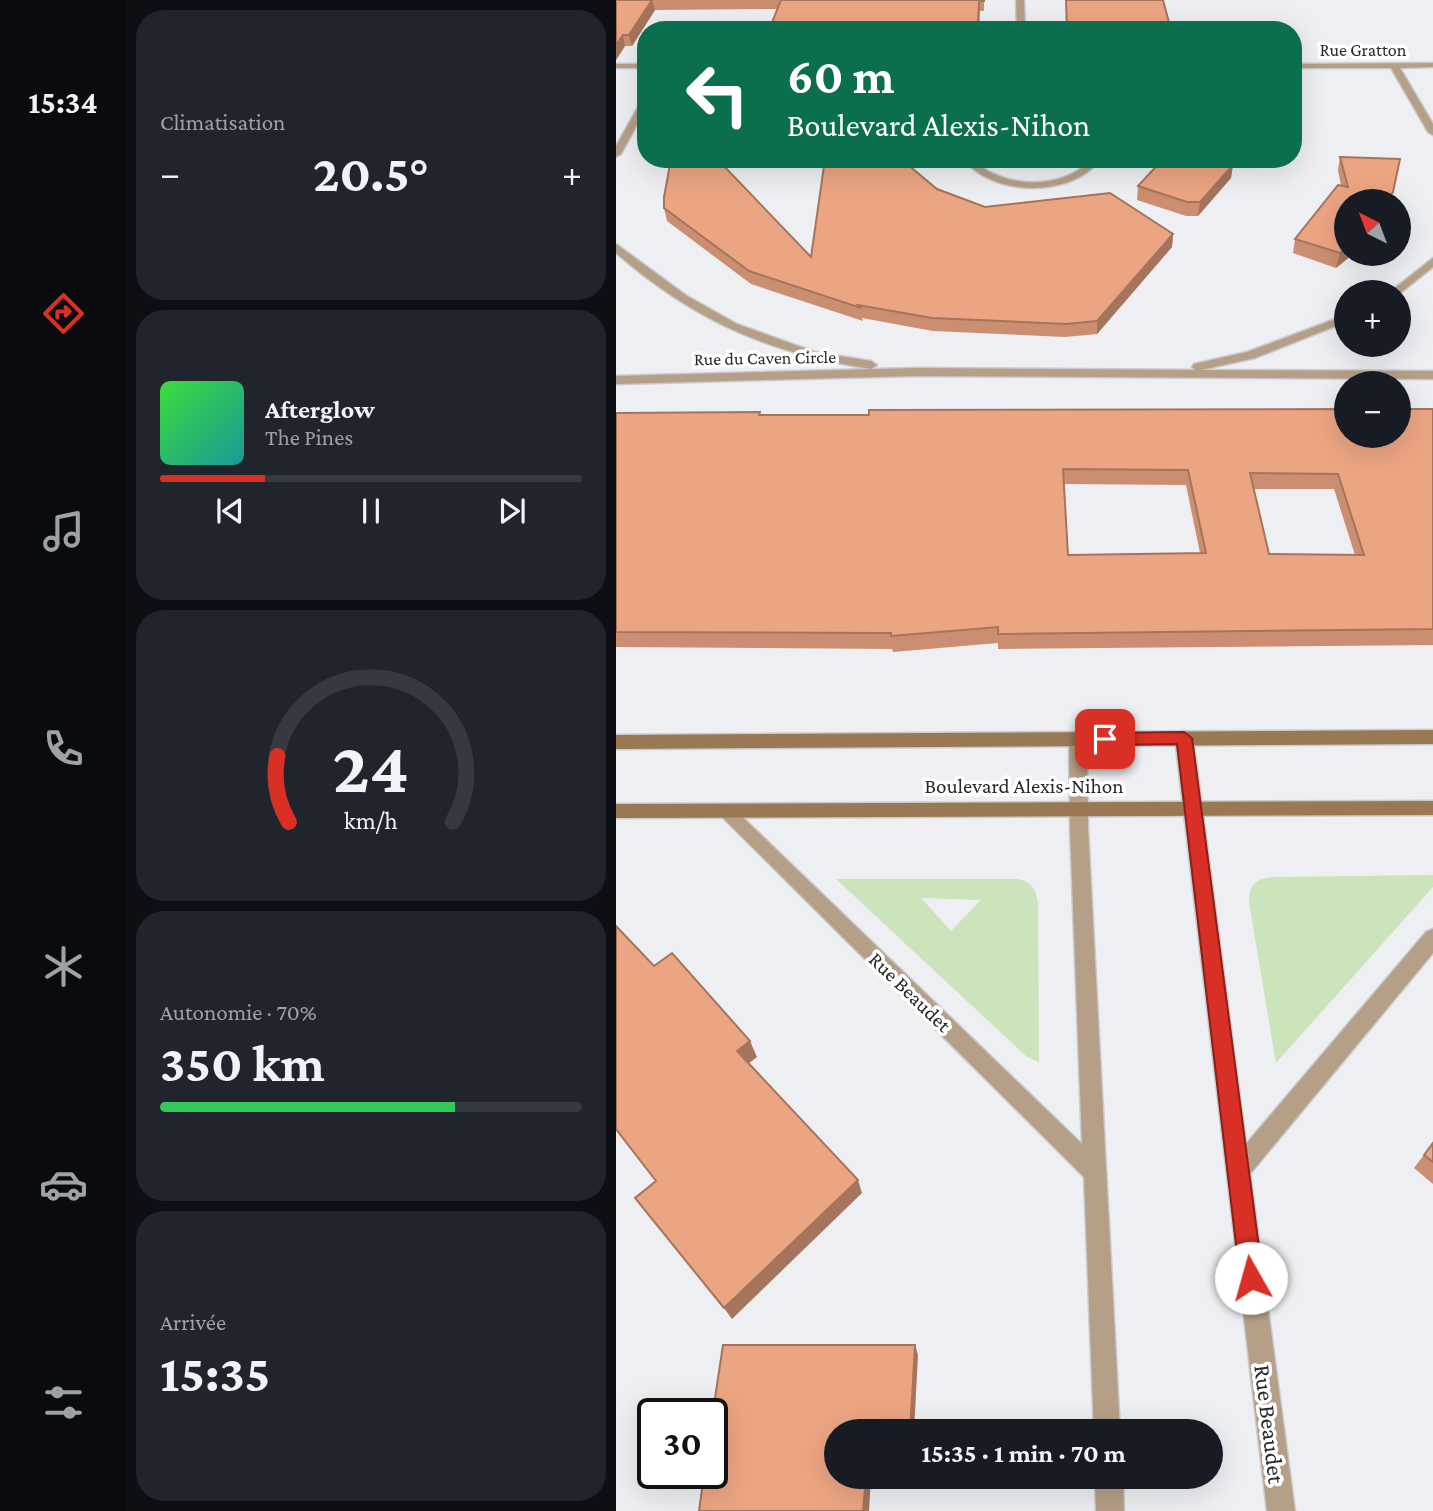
<!DOCTYPE html>
<html lang="fr">
<meta charset="utf-8">
<style>
:root{--surface:#171b24;--page:#20242c;--text:#f1f3f6;--muted:#9ea1a6;--line:#363941;--accent:#d93025}
body{margin:0;font-family:"Crimson Pro",serif;background:var(--page);color:var(--text);height:100vh;display:flex;flex-direction:column;font-size:26px;white-space:nowrap}
*{box-sizing:border-box;margin:0}
p{font-size:23px;color:var(--muted)}
.icon{flex:none;width:38px;height:38px;fill:none;stroke:currentColor;stroke-width:2;stroke-linecap:round;stroke-linejoin:round}
.map{position:relative;flex:1;overflow:hidden}
.side{display:flex;flex-direction:column;gap:10px;padding:10px;background:#0d0f14;width:490px}
.side>*{flex:none}
.hud{position:absolute;left:21px;top:21px;width:665px;height:147px;border-radius:28px;box-shadow:0 7px 28px #0002;background:#0b6e4f;color:#fff;overflow:hidden}
.needle{width:46px;rotate:318deg}
.fabs{position:absolute;left:718px;top:189px;display:grid;gap:14px}
.fabs a{display:grid;place-items:center;width:77px;height:77px;border-radius:50%;background:var(--surface);box-shadow:0 7px 28px #0002;font-size:35px}
.speed{position:absolute;left:21px;top:1398px;display:flex;gap:14px;font-size:35px;font-weight:700;text-align:center}
.speed>*{display:grid;place-content:center;width:91px;height:91px;border-radius:50%;background:var(--surface);box-shadow:0 7px 28px #0002;line-height:1}
.speed .limit{border:4px solid #111;border-radius:10px;background:#fff;color:#111}
.pin{position:absolute;display:grid;place-items:center;width:60px;height:60px;color:#fff;margin:-30px;border-radius:14px;box-shadow:0 4px 10px #0006}
.me{position:absolute;width:77px;margin:-38px;rotate:353deg;stroke-linejoin:round;filter:drop-shadow(0 0 5px #0008)}
.turn{display:flex;align-items:center;gap:24px;height:147px;padding:0 35px;font-size:32px}
.turn .icon{width:91px;height:91px;stroke-width:2.5}
.turn b{display:block;font-size:49px;line-height:60px}
.big{font-size:52px;font-weight:700;line-height:1.1}
.side .tile{flex:1;display:flex;flex-direction:column;justify-content:center;gap:10px;min-width:0;padding:0 24px;border-radius:28px;background:var(--page)}
.side .dial{align-items:center;gap:0}
.dial svg{height:182px;overflow:visible;fill:none;stroke:var(--line);stroke-width:7;stroke-linecap:round;text-anchor:middle}
.dial text{fill:var(--text);stroke:none}
.song{display:flex;align-items:center;gap:21px}
.cover{width:84px;height:84px;border-radius:10px;background:linear-gradient(135deg,hsl(120 70% 55%),hsl(180 70% 35%))}
.played{height:7px;border-radius:4px;background:linear-gradient(90deg,var(--accent) 25%,var(--line) 25%)}
.keys{display:flex;justify-content:space-around;direction:ltr}
.heat{display:flex;justify-content:space-between;align-items:center;font-size:38px;direction:ltr}
.charge{height:10px;border-radius:5px;background:linear-gradient(90deg,#34c759 70%,var(--line) 0)}
.trip{position:absolute;left:208px;top:1419px;width:399px;height:70px;border-radius:35px;background:var(--surface);box-shadow:0 7px 28px #0002;font-weight:700;line-height:70px;text-align:center}
main{display:flex;flex:1;min-height:0}
.tabs{display:flex;flex-direction:column;width:126px;justify-content:space-around;align-items:center;background:#090b0e;color:var(--muted)}
.tabs .icon{width:49px;height:49px}
.tabs .current{color:var(--accent)}
.tabs b{font-size:32px;color:var(--text)}
.map>svg:first-child{display:block}
.green{fill:#cbe4bb;fill-rule:evenodd}
.lines{fill:none;stroke-linecap:round;stroke-linejoin:round}
.street-casing{stroke:#cacbce;stroke-width:3}
.secondary-casing{stroke:#cacbce;stroke-width:3}
.street{fill:#b69f87;fill-rule:evenodd}
.secondary{fill:#997854;fill-rule:evenodd}
.wall{fill:#cb8e71;fill-rule:evenodd}
.shaded-wall{fill:#a5745c}
.building{fill:#eca583;stroke:#a5745c;stroke-width:2;fill-rule:evenodd}
.route{fill:#d93025;stroke:#8d1f18;stroke-width:2}
.labels{text-anchor:middle;dominant-baseline:central;stroke-width:7;stroke-linejoin:round;paint-order:stroke}
.far-street-label{font-size:18px;fill:#28292a;stroke:#fff}
.street-label{font-size:21px;fill:#28292a;stroke:#fff}
.near-street-label{font-size:24px;fill:#28292a;stroke:#fff}
</style>
<main>
<nav class="tabs">
<b>15:34</b>
<svg class="icon current" aria-label="directions" viewBox="0 0 24 24"><path d="M12 3l9 9-9 9-9-9zM9 14v-3h6M13 9l2 2-2 2"/></svg>
<svg class="icon" aria-label="music" viewBox="0 0 24 24"><path d="M9 18V5l10-2v13"/><circle cx="6" cy="18" r="3"/><circle cx="16" cy="16" r="3"/></svg>
<svg class="icon" aria-label="phone" viewBox="0 0 24 24"><path d="M5 4h4l2 5-3 2q2 4 5 5l2-3 5 2v4C11 20 4 13 5 4z"/></svg>
<svg class="icon" aria-label="climate" viewBox="0 0 24 24"><path d="M12 3v18M4 7l16 10M4 17L20 7"/></svg>
<svg class="icon" aria-label="car" viewBox="0 0 24 24"><path d="M5 17H2v-5l4-1 3-4h7l3 4 3 1v5h-3M9 17h6M6 11h13"/><circle cx="7" cy="17" r="2"/><circle cx="17" cy="17" r="2"/></svg>
<svg class="icon" aria-label="filters" viewBox="0 0 24 24"><path d="M4 7h16M4 17h16"/><circle cx="9" cy="7" r="2"/><circle cx="15" cy="17" r="2"/></svg>
</nav>
<section class="side">
<div class="tile"><p>Climatisation</p>
<div class="heat"><a>−</a><b class="big">20.5°</b><a>+</a></div>
</div>
<div class="tile">
<div class="song"><i class="cover"></i><div><b>Afterglow</b><p>The Pines</p></div></div>
<div class="played"></div>
<div class="keys"><svg class="icon" aria-label="previous" viewBox="0 0 24 24"><path d="M18 5L8 12l10 7zM5 5v14"/></svg><svg class="icon" aria-label="pause" viewBox="0 0 24 24"><path d="M8 5v14M16 5v14"/></svg><svg class="icon" aria-label="next" viewBox="0 0 24 24"><path d="M6 5l10 7-10 7zM19 5v14"/></svg></div>
</div>
<div class="tile dial"><svg viewBox="0 0 100 80">
<path d="M14 69A42 42 0 1 1 86 69"/>
<path d="M14 69A42 42 0 0 1 9 40" stroke="#d93025"/>
<text x="50" y="56" font-size="32" font-weight="700">24</text>
<text x="50" y="72" font-size="11">km/h</text>
</svg></div>
<div class="tile"><p>Autonomie · 70%</p><b class="big">350 km</b><div class="charge"></div></div>
<div class="tile"><p>Arrivée</p><b class="big">15:35</b></div>
</section>
<div class="map">
<svg width="817" height="1511" viewBox="0 0 817 1511">
<rect width="100%" height="100%" fill="#eeeff2"/>
<g class="green">
<path d="M 817,875 L 817,887 L 660,1063 L 633,903 C 633,882 642,878 661,877 Z"/>
<path d="M 220,879 L 402,879 C 417,883 420,889 422,904 L 423,1062 L 411,1057 ZM 305,898 L 364,900 L 365,900 L 335,931 Z"/>
</g>
<g class="lines">
<defs>
<g id="street">
<path d="M 400,0 L 408,0 L 409,30 L 401,30 Z"/>
<path d="M 817,63 L 817,67 L 784,68 L 817,124 L 817,135 L 812,132 L 775,68 L 677,68 L 677,64 Z"/>
<rect x="0" y="64" width="30" height="4"/>
<path d="M 30,97 L 30,108 L 5,154 L 0,157 L 0,146 L 26,100 Z"/>
<path d="M 347,159 L 357,159 C 384,189 449,191 475,159 L 485,159 C 455,198 378,197 347,159 Z"/>
<path d="M 0,244 L 71,296 L 121,324 L 199,352 L 255,361 L 261,365 L 255,369 C 152,353 79,321 0,253 Z"/>
<path d="M 817,258 L 817,267 L 783,294 L 774,292 Z"/>
<path d="M 730,315 L 730,322 L 639,358 L 585,370 L 817,371 L 817,379 L 300,376 L 0,384 L 0,376 L 300,368 L 579,370 L 576,367 L 578,364 L 631,352 Z"/>
<path d="M 568,731 L 574,733 L 577,738 L 630,1144 L 810,932 L 817,929 L 817,953 L 634,1174 L 679,1511 L 651,1511 L 559,738 L 562,733 Z"/>
<path d="M 462,733 L 468,735 L 471,740 L 472,828 L 504,1432 L 478,1432 L 468,1177 L 101,812 L 104,807 L 110,805 L 116,807 L 466,1144 L 454,828 L 453,740 L 456,735 Z"/>
<path d="M 479,1477 L 507,1477 L 508,1511 L 480,1511 Z"/>
</g>
<g id="secondary">
<path d="M 817,730 L 817,744 L 0,749 L 0,735 Z"/>
<path d="M 817,801 L 817,815 L 0,818 L 0,804 Z"/>
</g>
</defs>
<use href="#street" class="street-casing"/>
<use href="#secondary" class="secondary-casing"/>
<use href="#street" class="street"/>
<use href="#secondary" class="secondary"/>
</g>
<g class="wall">
<path d="M 0,0 L 368,0 L 368,11 L 364,11 L 363,30 L 153,30 L 161,9 L 39,10 L 16,46 L 9,46 L 0,60 Z"/>
<path d="M 724,157 L 784,159 L 774,201 L 730,201 L 730,254 L 737,254 L 720,268 L 677,253 L 679,239 L 725,186 L 722,170 Z"/>
<path d="M 55,159 L 108,159 L 108,166 L 195,257 L 321,189 L 369,207 L 557,234 L 556,247 L 481,334 L 449,337 L 317,331 L 246,318 L 247,321 L 135,284 L 51,221 L 48,208 Z"/>
<path d="M 593,160 L 617,165 L 615,178 L 582,216 L 570,216 L 521,200 L 522,186 Z"/>
<path d="M 817,409 L 817,645 L 382,649 L 382,643 L 277,652 L 276,649 L 0,647 L 0,413 L 145,415 ZM 448,484 L 570,485 L 584,553 L 452,555 ZM 637,489 L 718,489 L 739,555 L 653,554 Z"/>
<path d="M 817,1143 L 817,1184 L 798,1168 Z"/>
</g>
<g class="shaded-wall">
<path d="M 36,0 L 39,10 L 16,46 L 13,35 Z"/>
<path d="M 7,35 L 9,46 L 0,60 L 0,45 Z"/>
<path d="M 617,165 L 615,178 L 582,216 L 584,202 Z"/>
<path d="M 777,192 L 774,201 L 770,201 Z"/>
<path d="M 557,234 L 556,247 L 481,334 L 481,321 Z"/>
<path d="M 730,248 L 730,254 L 737,254 L 720,268 L 724,253 Z"/>
<path d="M 134,1041 L 141,1057 L 128,1067 L 121,1051 Z"/>
<path d="M 242,1180 L 246,1193 L 116,1319 L 108,1308 Z"/>
<path d="M 299,1345 L 302,1355 L 298,1432 L 294,1432 Z"/>
<path d="M 250,1477 L 255,1477 L 253,1511 L 247,1511 Z"/>
</g>
<g class="building">
<path d="M 0,0 L 36,0 L 13,35 L 7,35 L 0,45 Z"/>
<path d="M 165,0 L 368,0 L 368,1 L 363,1 L 362,26 L 357,26 L 357,30 L 153,30 Z"/>
<path d="M 450,0 L 547,0 L 555,30 L 451,30 Z"/>
<path d="M 724,157 L 784,159 L 777,192 L 770,201 L 730,201 L 730,248 L 724,253 L 679,239 L 722,185 L 732,187 Z"/>
<path d="M 55,159 L 105,159 L 105,163 L 195,257 L 209,159 L 285,159 L 321,189 L 369,207 L 494,193 L 557,234 L 481,321 L 450,324 L 316,318 L 242,305 L 245,308 L 133,271 L 48,208 L 48,197 Z"/>
<path d="M 547,159 L 593,159 L 617,165 L 584,202 L 571,202 L 522,186 Z"/>
<path d="M 730,409 L 730,436 L 782,436 L 782,409 L 817,409 L 817,629 L 382,634 L 382,627 L 275,636 L 275,633 L 0,632 L 0,413 L 144,412 L 143,415 L 253,415 L 253,410 ZM 447,469 L 572,470 L 590,553 L 452,555 ZM 634,473 L 722,474 L 748,555 L 653,554 Z"/>
<path d="M 0,926 L 38,966 L 56,953 L 134,1041 L 121,1051 L 242,1180 L 108,1308 L 19,1198 L 40,1181 L 0,1129 Z"/>
<path d="M 817,1143 L 817,1162 L 808,1155 Z"/>
<path d="M 107,1345 L 299,1345 L 294,1432 L 220,1432 L 220,1477 L 250,1477 L 247,1511 L 83,1511 L 88,1474 L 96,1474 L 96,1418 Z"/>
</g>
<path class="route" d="M 568,732 L 576,738 L 647,1278 L 643,1286 L 635,1290 L 628,1286 L 624,1278 L 561,744 L 489,745 L 481,739 L 489,733 Z"/>
<g class="labels">
<g class="far-street-label">
<text x="747" y="50">Rue Gratton</text>
<text transform="translate(149 358) rotate(-1)">Rue du Caven Circle</text>
</g>
<g class="street-label">
<text x="408" y="786">Boulevard Alexis-Nihon</text>
<text transform="translate(294 992) rotate(44)">Rue Beaudet</text>
</g>
<g class="near-street-label">
<text transform="translate(654 1424) rotate(83)">Rue Beaudet</text>
</g>
</g>
</svg>
<div class="fabs">
<a><svg class="needle" viewBox="-14 -14 28 28"><path d="M0-13l5 13h-10z" fill="#e53935"/><path d="M0 13l5-13h-10z" fill="#9ea1a6"/></svg></a>
<a>+</a>
<a>−</a>
</div>
<div class="speed"><div class="limit">30</div></div>
<div class="pin" style="left:489px;top:739px;background:#d93025"><svg class="icon" aria-label="arrive" viewBox="0 0 24 24"><path d="M6 21V4h12l-3 4 3 4H6"/></svg></div>
<svg class="me" style="left:635px;top:1278px" viewBox="-20 -20 40 40"><circle r="19" fill="#fff"/><path d="M0-13L10 11 0 6-10 11z" fill="#d93025"/></svg>
<div class="trip">15:35 · 1 min · 70 m</div>
<div class="hud">
<div class="turn"><svg class="icon" aria-label="left" viewBox="0 0 24 24"><path d="M17 20v-9H6M10 6l-5 5 5 5"/></svg><div><b>60 m</b>Boulevard Alexis-Nihon</div></div>
</div>
</div>
</main>
